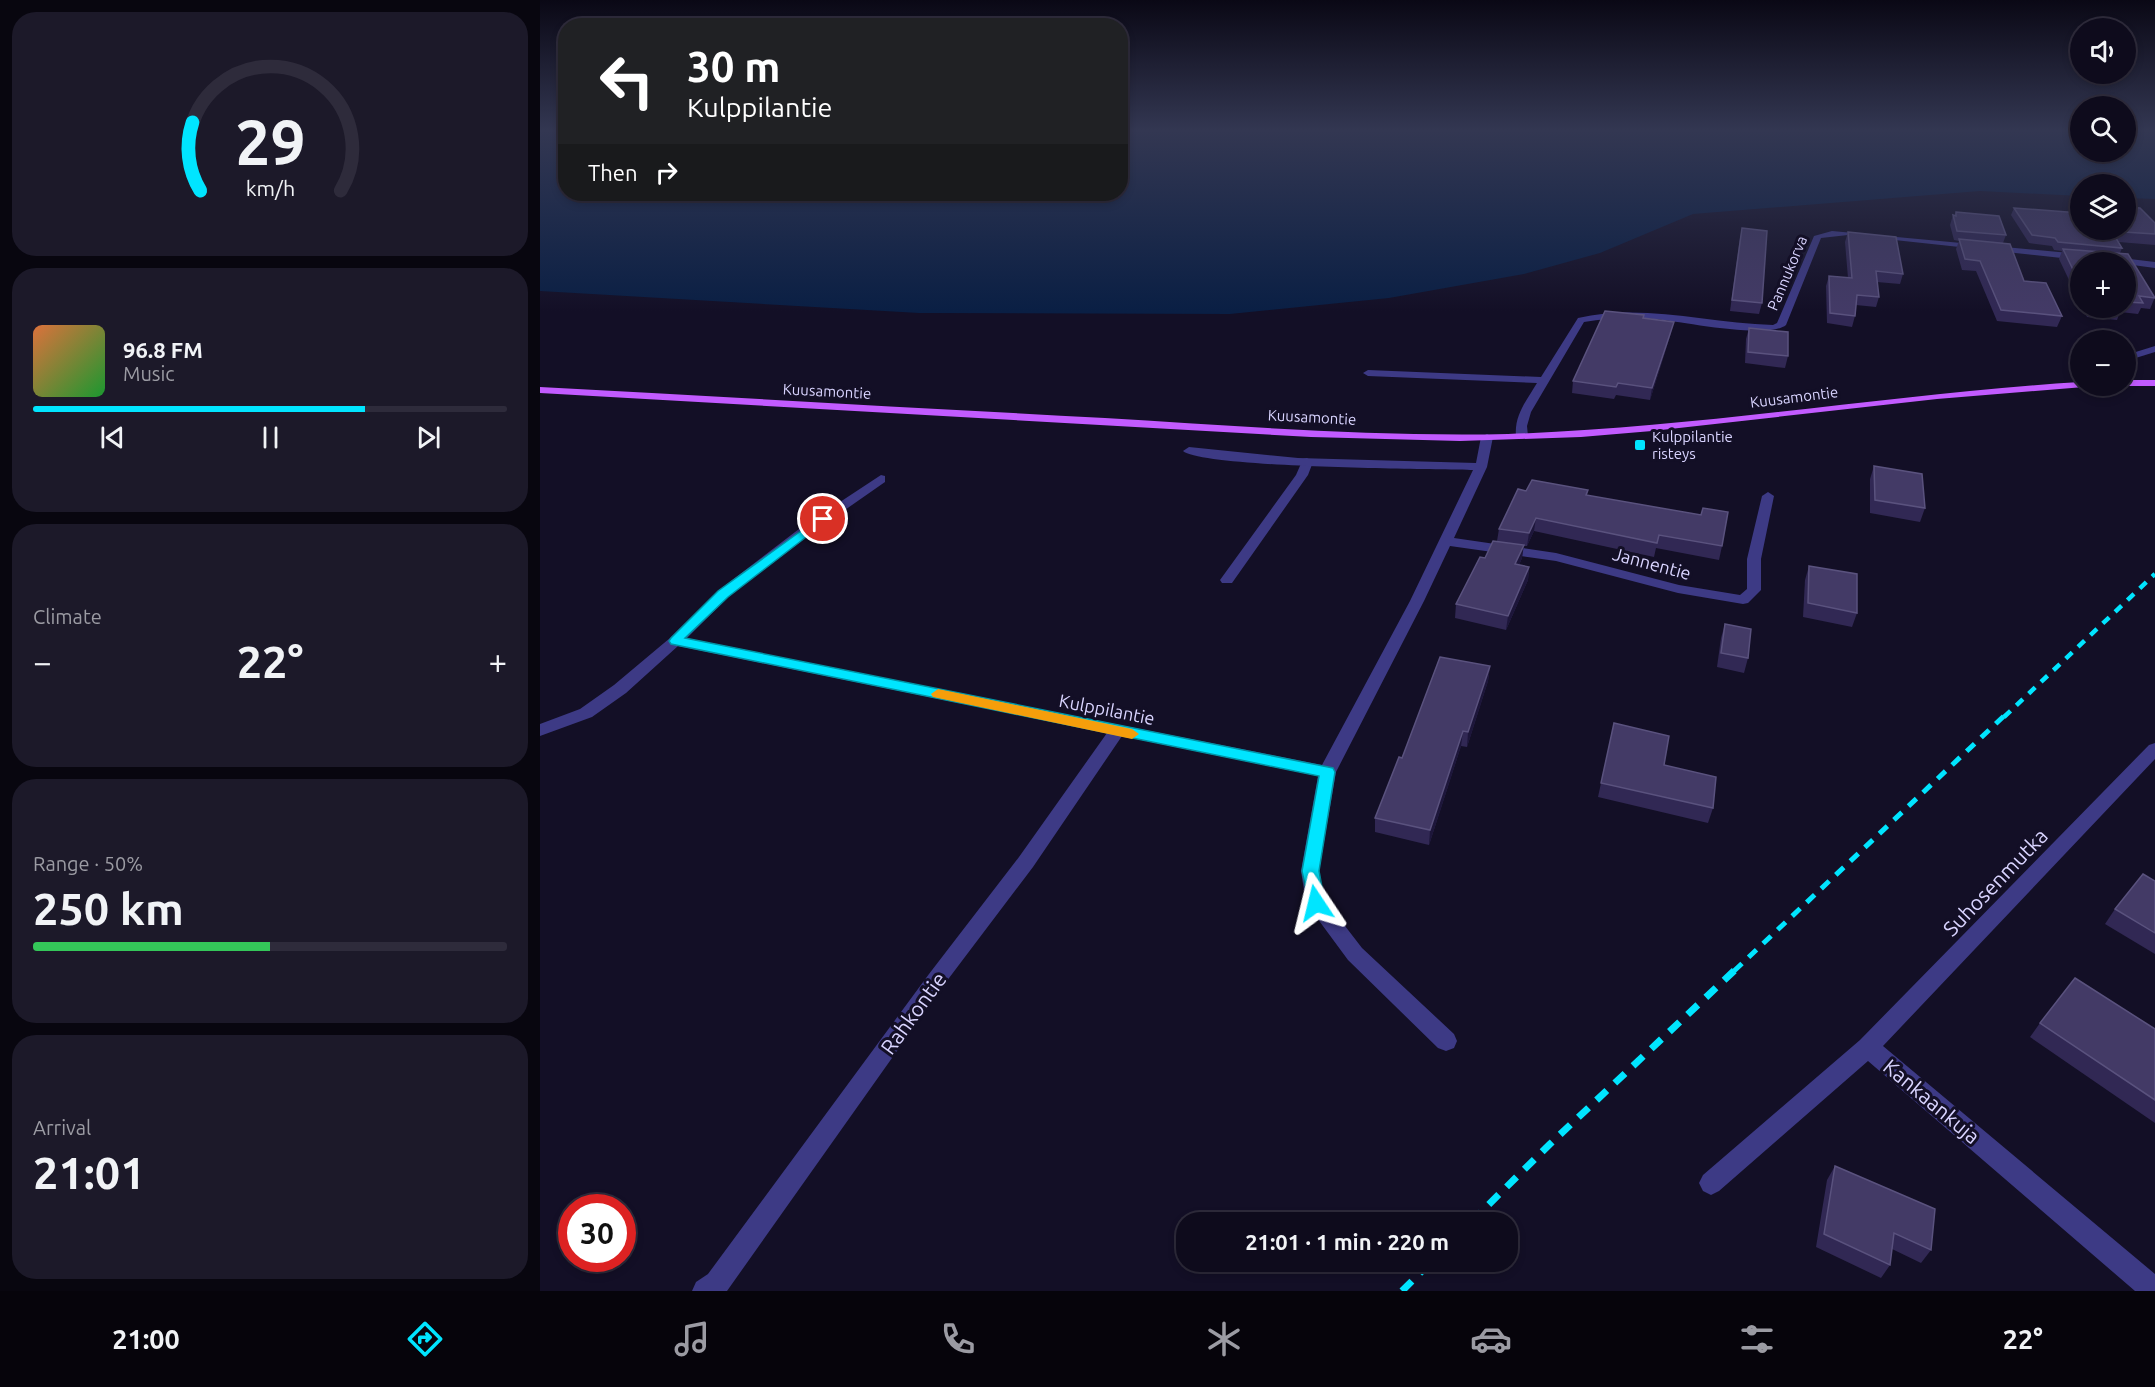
<!DOCTYPE html>
<meta charset="utf-8">
<style>
:root{--surface:#0e0b1c;--page:#1c1929;--text:#f1f3f6;--muted:#9b9ba3;--line:#2e2b3b;--accent:#00e5ff}
body{margin:0;font-family:Ubuntu,sans-serif;background:var(--page);color:var(--text);height:100vh;display:flex;flex-direction:column;font-size:22px;white-space:nowrap}
*{box-sizing:border-box;margin:0}
p{font-size:20px;color:var(--muted)}
.icon{flex:none;width:33px;height:33px;fill:none;stroke:currentColor;stroke-width:2;stroke-linecap:round;stroke-linejoin:round}
.map{position:relative;flex:1;overflow:hidden}
.panel{display:flex;flex-direction:column;gap:12px;padding:12px;background:#08060f;width:540px}
.panel>*{flex:none}
.hud{position:absolute;left:18px;top:18px;width:570px;height:183px;border-radius:24px;box-shadow:0 3px 9px #0003,0 0 0 2px var(--line);background:#202124;color:#fff;overflow:hidden}
.fabs{position:absolute;left:1530px;top:18px;display:grid;gap:12px}
.fabs a{display:grid;place-items:center;width:66px;height:66px;border-radius:50%;background:var(--surface);box-shadow:0 3px 9px #0003,0 0 0 2px var(--line);font-size:30px}
.speed{position:absolute;left:18px;top:1194px;display:flex;gap:12px;font-size:30px;font-weight:700;text-align:center}
.speed>*{display:grid;place-content:center;width:78px;height:78px;border-radius:50%;background:var(--surface);box-shadow:0 3px 9px #0003,0 0 0 2px var(--line);line-height:1}
.speed .limit{border:9px solid #d22;background:#fff;color:#111}
.pin{position:absolute;display:grid;place-items:center;width:51px;height:51px;color:#fff;margin:-26px;border:3px solid #fff;border-radius:50%;box-shadow:0 2px 6px #0007}
.me{position:absolute;width:66px;margin:-33px;rotate:350deg;stroke-linejoin:round;filter:drop-shadow(0 0 4px #0008)}
.turn{display:flex;align-items:center;gap:21px;height:126px;padding:0 30px;font-size:27px}
.turn .icon{width:78px;height:78px;stroke-width:2.5}
.turn b{display:block;font-size:42px;line-height:51px}
.then{display:flex;align-items:center;height:57px;padding:0 30px;background:#0003;gap:12px;font-size:22px}
.big{font-size:45px;font-weight:700;line-height:1.1}
.panel .card{flex:1;display:flex;flex-direction:column;justify-content:center;gap:9px;min-width:0;padding:0 21px;border-radius:24px;background:var(--page)}
.panel .dial{align-items:center;gap:0}
.dial svg{height:156px;overflow:visible;fill:none;stroke:var(--line);stroke-width:7;stroke-linecap:round;text-anchor:middle}
.dial text{fill:var(--text);stroke:none}
.song{display:flex;align-items:center;gap:18px}
.cover{width:72px;height:72px;border-radius:9px;background:linear-gradient(135deg,hsl(20 70% 55%),hsl(130 70% 35%))}
.played{height:6px;border-radius:3px;background:linear-gradient(90deg,var(--accent) 70%,var(--line) 70%)}
.keys{display:flex;justify-content:space-around;direction:ltr}
.heat{display:flex;justify-content:space-between;align-items:center;font-size:33px;direction:ltr}
.charge{height:9px;border-radius:4px;background:linear-gradient(90deg,#34c759 50%,var(--line) 0)}
.trip{position:absolute;left:636px;top:1212px;width:342px;height:60px;border-radius:24px;background:var(--surface);box-shadow:0 3px 9px #0003,0 0 0 2px var(--line);font-weight:700;line-height:60px;text-align:center}
.tabs{display:flex;height:96px;justify-content:space-around;align-items:center;background:#06040b;color:var(--muted)}
.tabs .icon{width:42px;height:42px}
.tabs .on{color:var(--accent)}
.tabs b{font-size:27px;color:var(--text)}
main{display:flex;flex:1;min-height:0}
.map>svg:first-child{display:block}
.water{fill:#0a1f44}
.lines{fill:none;stroke-linecap:round;stroke-linejoin:round}
.lane{fill:#3d3a85;fill-rule:evenodd}
.street{fill:#3d3a85;fill-rule:evenodd}
.primary{fill:#c25bff;fill-rule:evenodd}
.rail-far2{stroke:#00e5ff;stroke-width:4.5;stroke-dasharray:9 8;stroke-linecap:butt}
.rail-far1{stroke:#00e5ff;stroke-width:5;stroke-dasharray:11 9;stroke-linecap:butt}
.rail{stroke:#00e5ff;stroke-width:7;stroke-dasharray:14 11;stroke-linecap:butt}
.wall{fill:#312854}
.shaded-wall{fill:#1d163a}
.building{fill:#433a66;stroke:#5a527e;stroke-width:1.5}
.route{fill:#00e5ff;stroke:#0095a6;stroke-width:1.5}
.slow{fill:#f59e0b}
.poi-dot{fill:#00e5ff;stroke:#130f26;stroke-width:2}
.labels{text-anchor:middle;dominant-baseline:central;stroke-width:6;stroke-linejoin:round;paint-order:stroke}
.far-street-label{font-size:15px;fill:#d9d4ff;stroke:#130f26}
.far-poi-label{font-size:15px;fill:#d9d4ff;stroke:#130f26;text-anchor:start}
.street-label{font-size:18px;fill:#d9d4ff;stroke:#130f26}
.near-street-label{font-size:21px;fill:#d9d4ff;stroke:#130f26}
</style>
<main>
<section class="panel">
<div class="card dial"><svg viewBox="0 0 100 80">
<path d="M14 69A42 42 0 1 1 86 69"/>
<path d="M14 69A42 42 0 0 1 10 34" stroke="#00e5ff"/>
<text x="50" y="56" font-size="32" font-weight="700">29</text>
<text x="50" y="72" font-size="11">km/h</text>
</svg></div>
<div class="card">
<div class="song"><i class="cover"></i><div><b>96.8 FM</b><p>Music</p></div></div>
<div class="played"></div>
<div class="keys"><svg class="icon" aria-label="previous" viewBox="0 0 24 24"><path d="M18 5L8 12l10 7zM5 5v14"/></svg><svg class="icon" aria-label="pause" viewBox="0 0 24 24"><path d="M8 5v14M16 5v14"/></svg><svg class="icon" aria-label="next" viewBox="0 0 24 24"><path d="M6 5l10 7-10 7zM19 5v14"/></svg></div>
</div>
<div class="card"><p>Climate</p>
<div class="heat"><a>−</a><b class="big">22°</b><a>+</a></div>
</div>
<div class="card"><p>Range · 50%</p><b class="big">250 km</b><div class="charge"></div></div>
<div class="card"><p>Arrival</p><b class="big">21:01</b></div>
</section>
<div class="map">
<svg width="1615" height="1291" viewBox="0 0 1615 1291">
<rect width="100%" height="100%" fill="#130f26"/>
<path class="water" d="M 0,130 L 25,130 L 26,194 L 580,194 L 581,130 L 1540,130 L 1540,152 L 1586,152 L 1586,130 L 1615,130 L 1615,199 L 1586,198 L 1586,184 L 1540,184 L 1540,196 L 1440,191 L 1153,214 L 1060,253 L 984,274 L 849,298 L 690,314 L 379,313 L 0,291 Z"/>
<g class="lines">
<path class="lane" d="M 767,458 L 773,462 L 768,475 L 692,583 L 682,583 L 680,580 L 756,475 L 763,459 Z"/>
<g class="street">
<path d="M 1292,231 L 1540,254 L 1544,257 L 1540,260 L 1308,235 L 1281,238 L 1246,325 C 1228,340 1140,321 1114,319 C 1090,317 1068,318 1044,322 L 991,412 L 987,426 L 988,436 L 982,439 L 976,436 C 974,415 987,400 997,383 L 828,376 L 823,373 L 828,370 L 1001,377 L 1038,318 C 1102,303 1167,323 1233,325 L 1237,323 L 1274,236 Z"/>
<path d="M 1573,257 L 1615,262 L 1615,268 L 1570,262 L 1569,260 Z"/>
<path d="M 1615,346 L 1615,352 L 1586,361 L 1586,355 Z"/>
<path d="M 947,434 L 953,437 L 947,467 L 914,538 L 1016,553 L 1139,585 L 1200,595 L 1207,589 L 1207,559 L 1222,496 L 1228,492 L 1234,496 L 1221,559 L 1221,590 L 1208,603 L 1203,604 L 1138,593 L 1016,561 L 910,546 L 884,601 L 796,772 L 779,871 L 785,900 L 822,948 L 914,1034 L 917,1041 L 914,1048 L 906,1051 L 898,1048 L 808,960 L 766,903 L 761,871 L 778,776 L 582,736 L 493,867 L 403,986 L 187,1291 L 152,1291 L 156,1282 L 168,1274 L 389,974 L 479,857 L 567,733 L 138,646 L 86,693 L 52,717 L 0,736 L 0,724 L 40,709 L 74,685 L 130,638 L 178,591 L 259,529 L 341,475 L 345,476 L 345,482 L 269,535 L 188,597 L 146,639 L 782,765 L 870,601 L 933,470 C 892,469 663,468 643,451 L 649,447 L 758,458 L 936,463 L 941,437 Z"/>
<path d="M 1615,743 L 1615,759 L 1343,1046 L 1615,1274 L 1615,1291 L 1595,1291 L 1328,1061 L 1179,1191 L 1171,1195 L 1163,1191 L 1159,1183 L 1163,1175 L 1320,1040 L 1609,745 Z"/>
</g>
<g class="primary">
<path d="M 1586,380 L 1615,380 L 1615,386 L 1583,386 L 1586,386 Z"/>
<path d="M 1540,382 L 1540,386 L 1545,386 L 1544,387 L 1397,399 L 1112,431 L 1041,437 L 920,441 L 771,437 L 0,393 L 0,387 C 188,397 377,408 565,418 C 699,426 834,437 968,434 C 1160,428 1349,394 1540,382 Z"/>
</g>
<path class="rail-far2" d="M 1464,717 L 1615,574"/>
<path class="rail-far1" d="M 1194,971 L 1465,715"/>
<g class="rail">
<path d="M 931,1222 L 1010,1144 L 1196,969"/>
<path d="M 862,1291 L 891,1262"/>
</g>
</g>
<g class="wall">
<path d="M 1474,208 L 1540,230 L 1586,230 L 1615,223 L 1615,245 L 1579,242 L 1575,237 L 1582,248 L 1580,253 L 1615,297 L 1610,309 L 1601,308 L 1598,314 L 1580,312 L 1577,320 L 1547,317 L 1543,308 L 1586,308 L 1586,262 L 1540,262 L 1540,303 L 1519,259 L 1522,251 L 1514,250 L 1512,246 L 1489,243 L 1471,215 Z"/>
<path d="M 1416,212 L 1466,235 L 1463,243 L 1484,281 L 1522,316 L 1517,327 L 1457,321 L 1436,271 L 1422,270 L 1416,249 L 1419,241 L 1414,240 L 1410,225 L 1413,215 L 1414,216 Z"/>
<path d="M 1202,228 L 1222,303 L 1219,314 L 1190,311 L 1200,238 Z"/>
<path d="M 1308,232 L 1363,274 L 1360,284 L 1337,282 L 1339,297 L 1336,307 L 1316,305 L 1315,316 L 1312,327 L 1287,323 L 1286,286 L 1289,276 L 1308,278 L 1305,242 Z"/>
<path d="M 1104,315 L 1103,318 L 1131,333 L 1110,400 L 1076,395 L 1074,399 L 1032,393 L 1033,381 Z"/>
<path d="M 1209,328 L 1248,356 L 1245,368 L 1205,363 L 1206,339 Z"/>
<path d="M 1334,466 L 1385,508 L 1380,522 L 1330,513 L 1330,479 Z"/>
<path d="M 1048,490 L 1047,495 L 1182,546 L 1179,560 L 1116,548 L 1114,557 L 994,531 L 987,546 L 983,546 L 982,558 L 979,565 L 989,567 L 988,580 L 966,630 L 915,618 L 916,604 L 945,558 L 957,541 L 959,529 L 986,491 Z"/>
<path d="M 1269,566 L 1317,613 L 1312,627 L 1263,617 L 1265,580 Z"/>
<path d="M 1185,624 L 1208,658 L 1204,673 L 1177,667 L 1181,638 Z"/>
<path d="M 950,666 L 948,681 L 927,747 L 921,746 L 889,845 L 835,832 L 835,818 Z"/>
<path d="M 1074,723 L 1124,765 L 1173,808 L 1168,823 L 1058,797 Z"/>
<path d="M 1615,881 L 1615,954 L 1565,924 L 1575,909 Z"/>
<path d="M 1500,1023 L 1615,1029 L 1615,1123 L 1490,1037 Z"/>
<path d="M 1295,1166 L 1391,1250 L 1381,1263 L 1352,1249 L 1350,1265 L 1341,1278 L 1276,1247 L 1287,1180 Z"/>
</g>
<g class="shaded-wall">
<path d="M 1134,322 L 1131,333 L 1110,400 L 1112,388 Z"/>
<path d="M 996,518 L 994,531 L 987,546 L 989,533 Z"/>
<path d="M 984,545 L 982,558 L 974,577 L 975,564 Z"/>
<path d="M 989,567 L 988,580 L 966,630 L 968,616 Z"/>
<path d="M 950,666 L 948,681 L 927,747 L 928,732 Z"/>
<path d="M 923,731 L 921,746 L 889,845 L 890,830 Z"/>
</g>
<g class="building">
<path d="M 1586,207 L 1600,208 L 1615,223 L 1615,234 L 1584,232 L 1582,230 L 1586,230 Z"/>
<path d="M 1474,208 L 1540,213 L 1540,230 L 1571,230 L 1582,248 L 1518,242 L 1515,238 L 1492,235 Z"/>
<path d="M 1416,212 L 1459,216 L 1466,235 L 1417,231 L 1413,215 L 1416,216 Z"/>
<path d="M 1202,228 L 1227,231 L 1222,303 L 1192,300 Z"/>
<path d="M 1308,232 L 1356,237 L 1363,274 L 1336,271 L 1339,297 L 1317,295 L 1315,316 L 1290,313 L 1289,276 L 1312,278 Z"/>
<path d="M 1419,239 L 1470,244 L 1484,281 L 1506,283 L 1522,316 L 1461,310 L 1440,261 L 1425,259 Z"/>
<path d="M 1523,249 L 1588,254 L 1615,298 L 1599,296 L 1603,303 L 1586,302 L 1586,262 L 1540,262 L 1540,284 Z"/>
<path d="M 1564,308 L 1581,308 L 1582,309 Z"/>
<path d="M 1065,311 L 1104,315 L 1103,318 L 1134,322 L 1112,388 L 1078,383 L 1076,387 L 1033,381 Z"/>
<path d="M 1209,328 L 1248,332 L 1248,356 L 1208,352 Z"/>
<path d="M 1334,466 L 1382,474 L 1385,508 L 1335,500 Z"/>
<path d="M 992,480 L 1048,490 L 1046,495 L 1161,515 L 1163,508 L 1188,512 L 1182,546 L 1119,535 L 1117,543 L 996,518 L 989,533 L 959,529 L 978,489 L 986,491 Z"/>
<path d="M 953,541 L 984,545 L 975,564 L 989,567 L 968,616 L 916,604 L 940,557 L 945,558 Z"/>
<path d="M 1269,566 L 1317,574 L 1317,613 L 1268,603 Z"/>
<path d="M 1185,624 L 1211,629 L 1208,658 L 1181,653 Z"/>
<path d="M 900,657 L 950,666 L 928,732 L 923,731 L 890,830 L 835,818 L 859,757 L 862,758 Z"/>
<path d="M 1074,723 L 1129,736 L 1124,765 L 1176,777 L 1173,808 L 1061,783 Z"/>
<path d="M 1603,874 L 1615,881 L 1615,933 L 1575,909 Z"/>
<path d="M 1535,978 L 1615,1029 L 1615,1100 L 1500,1023 Z"/>
<path d="M 1295,1166 L 1395,1209 L 1391,1250 L 1354,1233 L 1350,1265 L 1284,1234 Z"/>
</g>
<linearGradient id="sky" x2="0" y2="1"><stop stop-color="#0a0815"/><stop offset="0.42" stop-color="#333752"/><stop offset="1" stop-color="#333752" stop-opacity="0"/></linearGradient>
<rect width="1615" height="311" fill="url(#sky)"/>
<path class="route" d="M 283,515 L 287,516 L 287,521 L 188,597 L 145,638 L 793,768 L 795,772 L 779,871 L 785,903 L 782,908 L 776,910 L 770,908 L 762,871 L 779,776 L 131,644 L 129,641 L 131,638 L 178,591 Z"/>
<path class="slow" d="M 398,689 L 592,729 L 599,734 L 592,739 L 393,697 L 391,694 Z"/>
<rect class="poi-dot" x="1094" y="439" width="12" height="12" rx="3"/>
<g class="labels">
<g class="far-street-label">
<text transform="translate(1247 273) rotate(-67)">Pannukorva</text>
<text transform="translate(287 391) rotate(3)">Kuusamontie</text>
<text transform="translate(1254 397) rotate(-7)">Kuusamontie</text>
<text transform="translate(772 417) rotate(3)">Kuusamontie</text>
</g>
<g class="far-poi-label">
<text x="1112" y="436">Kulppilantie<tspan x="1112" dy="17">risteys</tspan></text>
</g>
<g class="street-label">
<text transform="translate(1112 563) rotate(15)">Jannentie</text>
<text transform="translate(567 709) rotate(11)">Kulppilantie</text>
</g>
<g class="near-street-label">
<text transform="translate(1455 882) rotate(-46)">Suhosenmutka</text>
<text transform="translate(373 1013) rotate(-54)">Rahkontie</text>
<text transform="translate(1392 1101) rotate(40)">Kankaankuja</text>
</g>
</g>
</svg>
<div class="fabs">
<a><svg class="icon" aria-label="sound" viewBox="0 0 24 24"><path d="M4 9h4l5-4v14l-5-4H4zM17 9q2 3 0 6"/></svg></a>
<a><svg class="icon" aria-label="search" viewBox="0 0 24 24"><circle cx="10" cy="10" r="6"/><path d="M15 15l6 6"/></svg></a>
<a><svg class="icon" aria-label="layers" viewBox="0 0 24 24"><path d="M12 4l9 5-9 5-9-5zM3 14l9 5 9-5"/></svg></a>
<a>+</a>
<a>−</a>
</div>
<div class="speed"><div class="limit">30</div></div>
<div class="pin" style="left:283px;top:519px;background:#d93025"><svg class="icon" aria-label="arrive" viewBox="0 0 24 24"><path d="M6 21V4h12l-3 4 3 4H6"/></svg></div>
<svg class="me" style="left:776px;top:903px" viewBox="-20 -20 40 40"><path d="M0-17L14 15 0 8-14 15z" fill="#00e5ff" stroke="#fff" stroke-width="4"/></svg>
<div class="trip">21:01 · 1 min · 220 m</div>
<div class="hud">
<div class="turn"><svg class="icon" aria-label="left" viewBox="0 0 24 24"><path d="M17 20v-9H6M10 6l-5 5 5 5"/></svg><div><b>30 m</b>Kulppilantie</div></div>
<div class="then">Then<svg class="icon" aria-label="right" viewBox="0 0 24 24"><path d="M7 20v-9h11M14 6l5 5-5 5"/></svg></div>
</div>
</div>
</main>
<nav class="tabs">
<b>21:00</b>
<svg class="icon on" aria-label="directions" viewBox="0 0 24 24"><path d="M12 3l9 9-9 9-9-9zM9 14v-3h6M13 9l2 2-2 2"/></svg>
<svg class="icon" aria-label="music" viewBox="0 0 24 24"><path d="M9 18V5l10-2v13"/><circle cx="6" cy="18" r="3"/><circle cx="16" cy="16" r="3"/></svg>
<svg class="icon" aria-label="phone" viewBox="0 0 24 24"><path d="M5 4h4l2 5-3 2q2 4 5 5l2-3 5 2v4C11 20 4 13 5 4z"/></svg>
<svg class="icon" aria-label="climate" viewBox="0 0 24 24"><path d="M12 3v18M4 7l16 10M4 17L20 7"/></svg>
<svg class="icon" aria-label="car" viewBox="0 0 24 24"><path d="M5 17H2v-5l4-1 3-4h7l3 4 3 1v5h-3M9 17h6M6 11h13"/><circle cx="7" cy="17" r="2"/><circle cx="17" cy="17" r="2"/></svg>
<svg class="icon" aria-label="filters" viewBox="0 0 24 24"><path d="M4 7h16M4 17h16"/><circle cx="9" cy="7" r="2"/><circle cx="15" cy="17" r="2"/></svg>
<b>22°</b>
</nav>
